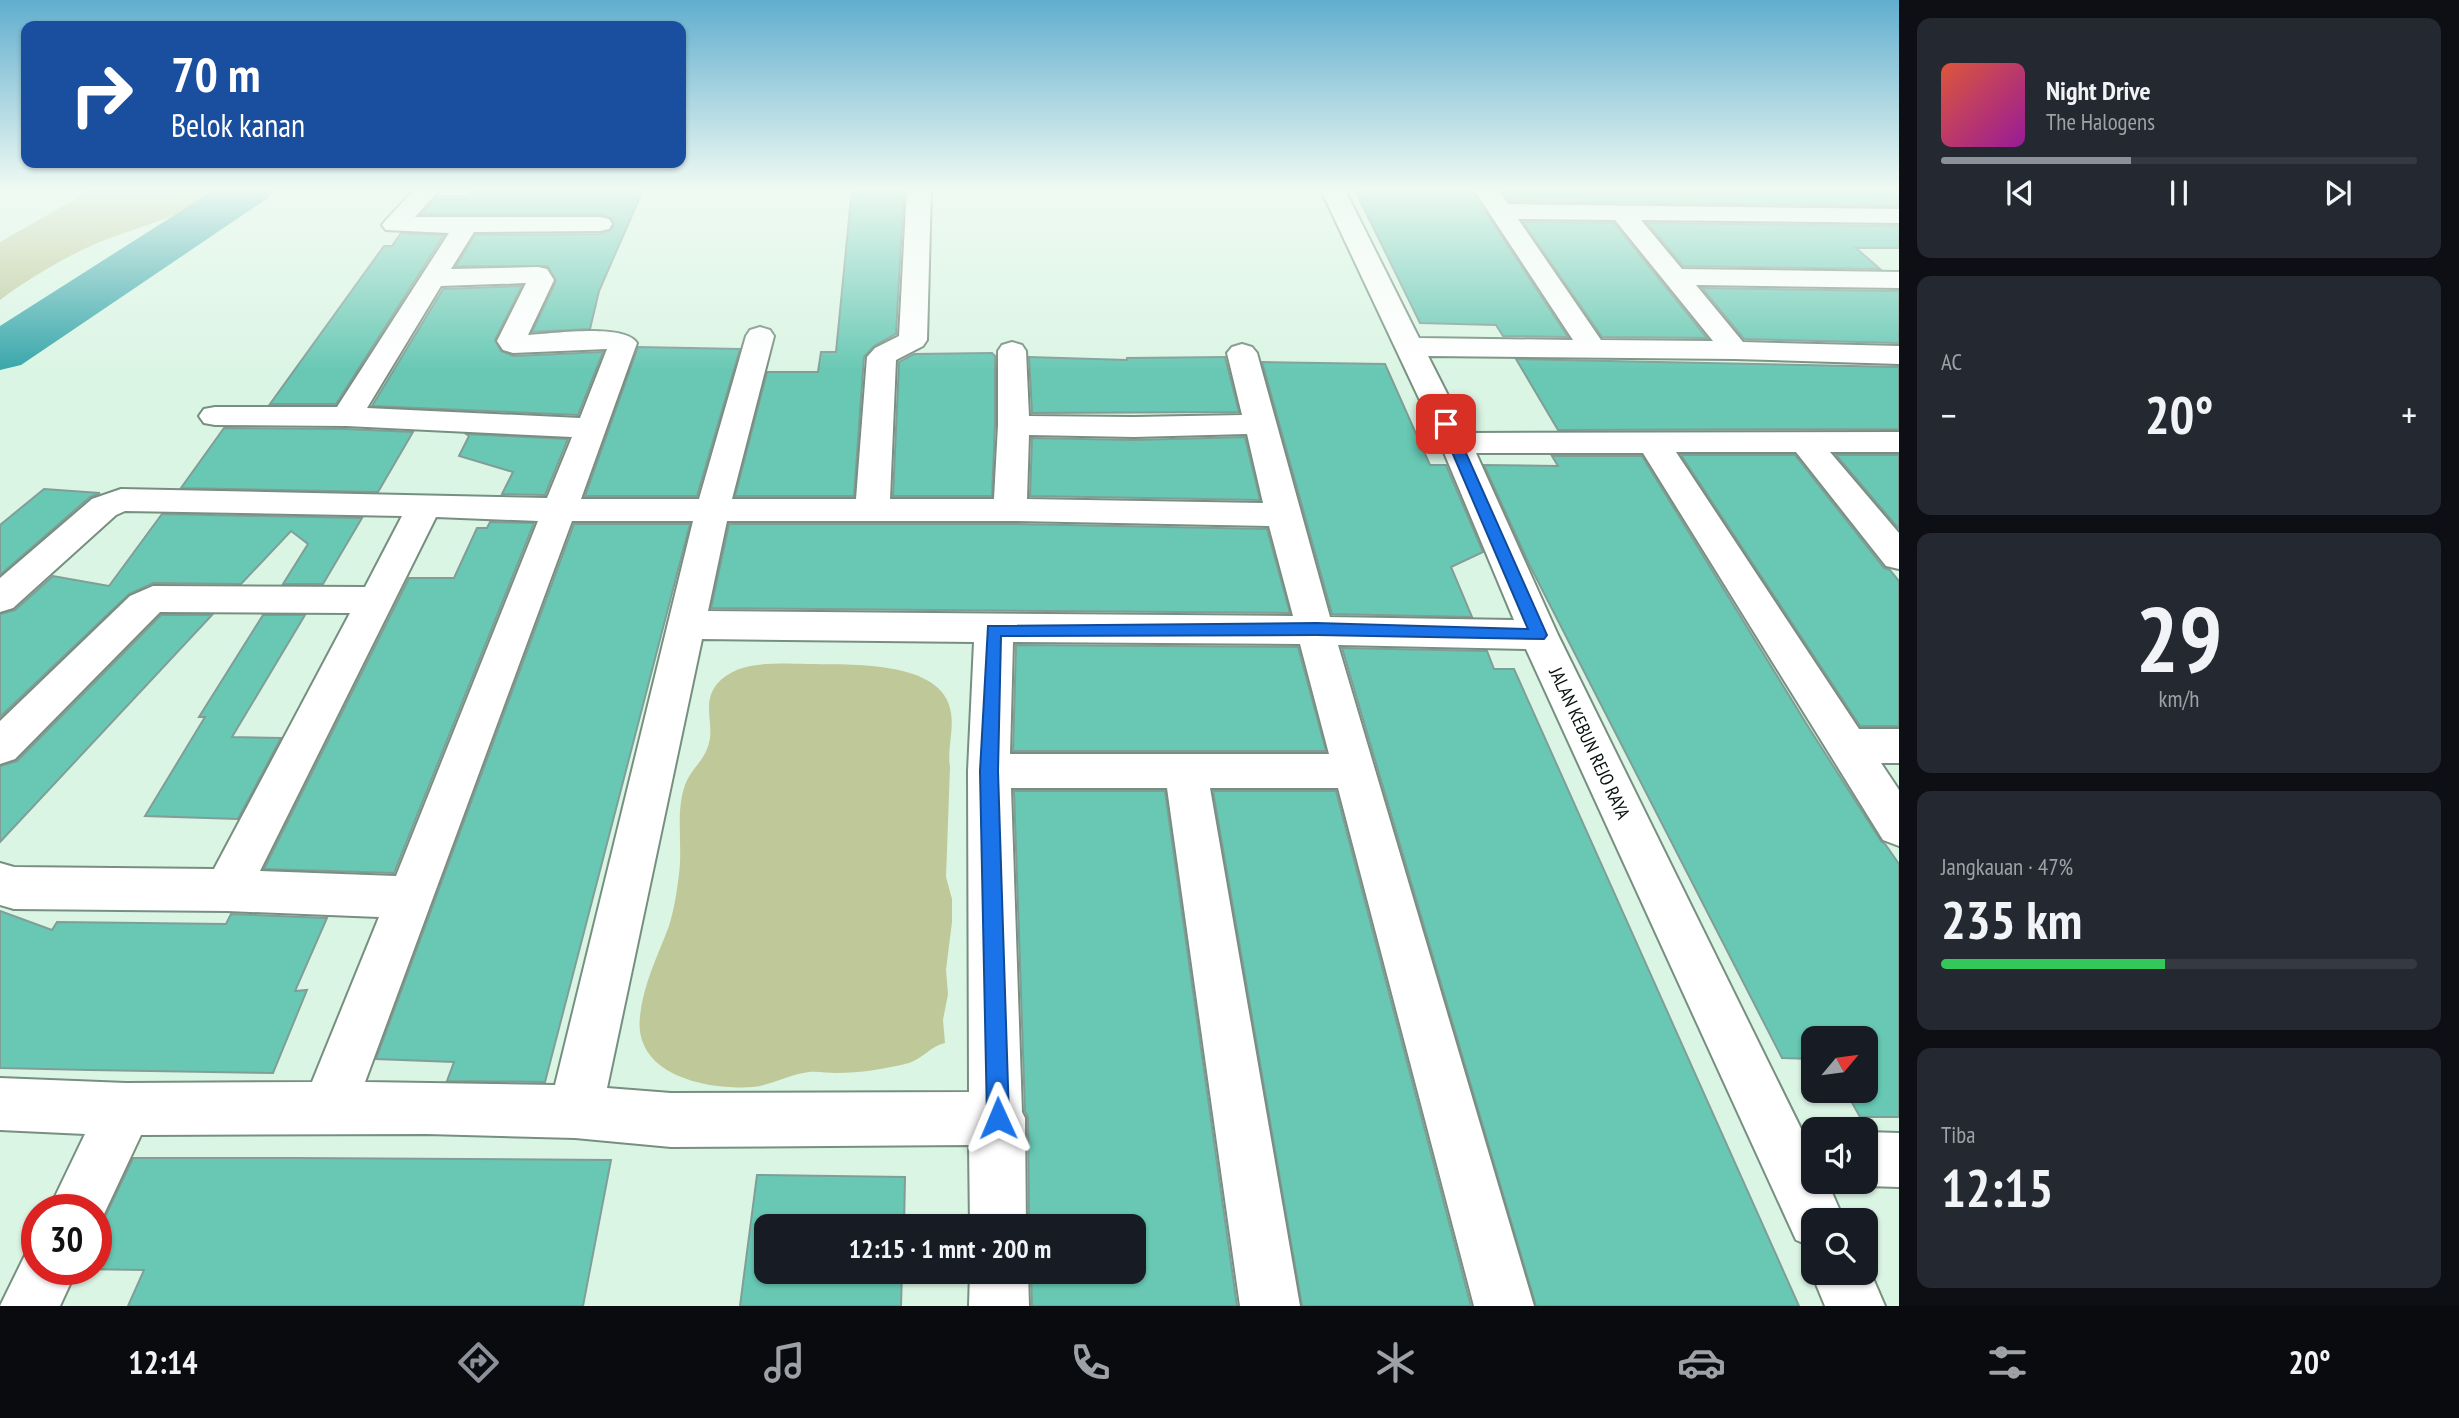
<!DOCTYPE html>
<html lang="id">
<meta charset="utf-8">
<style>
:root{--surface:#171b24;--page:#242831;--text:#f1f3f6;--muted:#9ea1a6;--line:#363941;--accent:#8c9099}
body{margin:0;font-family:"PT Sans Narrow",sans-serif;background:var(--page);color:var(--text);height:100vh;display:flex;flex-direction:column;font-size:26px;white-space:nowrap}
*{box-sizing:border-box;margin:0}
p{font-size:23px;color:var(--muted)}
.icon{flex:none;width:38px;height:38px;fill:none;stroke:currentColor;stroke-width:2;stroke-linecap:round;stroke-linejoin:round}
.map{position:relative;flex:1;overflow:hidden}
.side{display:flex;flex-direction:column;gap:18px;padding:18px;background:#0d0f14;width:560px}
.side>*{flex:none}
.top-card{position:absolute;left:21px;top:21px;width:665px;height:147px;border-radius:14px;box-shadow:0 2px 5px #0004;background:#1a4fa0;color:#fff;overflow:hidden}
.needle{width:46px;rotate:61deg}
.tools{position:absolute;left:1801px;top:1026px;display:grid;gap:14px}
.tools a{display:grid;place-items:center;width:77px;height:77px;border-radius:14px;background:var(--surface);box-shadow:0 2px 5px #0004;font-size:35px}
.speed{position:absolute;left:21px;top:1194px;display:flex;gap:14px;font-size:35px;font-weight:700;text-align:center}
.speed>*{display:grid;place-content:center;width:91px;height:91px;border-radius:50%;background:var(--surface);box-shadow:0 2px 5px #0004;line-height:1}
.speed .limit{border:10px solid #d22;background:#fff;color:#111}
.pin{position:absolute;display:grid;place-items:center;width:60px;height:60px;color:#fff;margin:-30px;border-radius:14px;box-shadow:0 4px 10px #0006}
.me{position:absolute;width:77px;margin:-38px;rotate:359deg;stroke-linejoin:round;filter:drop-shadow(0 0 5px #0008)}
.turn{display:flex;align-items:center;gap:24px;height:147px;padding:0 35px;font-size:32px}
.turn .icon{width:91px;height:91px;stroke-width:2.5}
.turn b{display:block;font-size:49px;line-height:60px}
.big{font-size:52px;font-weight:800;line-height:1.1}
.side .card{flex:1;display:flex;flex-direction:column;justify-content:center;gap:10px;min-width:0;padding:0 24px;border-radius:14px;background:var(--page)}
.side .dial{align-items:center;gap:0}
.dial b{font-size:91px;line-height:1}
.song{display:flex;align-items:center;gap:21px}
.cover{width:84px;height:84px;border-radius:10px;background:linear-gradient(135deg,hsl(10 70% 55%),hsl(300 70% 35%))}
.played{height:7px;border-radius:4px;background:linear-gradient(90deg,var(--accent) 40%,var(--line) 40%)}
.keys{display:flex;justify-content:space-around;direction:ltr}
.heat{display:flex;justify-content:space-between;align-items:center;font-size:38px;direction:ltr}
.charge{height:10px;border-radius:5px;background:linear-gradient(90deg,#34c759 47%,var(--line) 0)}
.trip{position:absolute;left:754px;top:1214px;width:392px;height:70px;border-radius:14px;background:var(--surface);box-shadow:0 2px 5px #0004;font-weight:800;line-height:70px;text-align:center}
.dock{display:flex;height:112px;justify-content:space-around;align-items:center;background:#090b0e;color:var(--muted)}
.dock .icon{width:49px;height:49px}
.dock .on{color:var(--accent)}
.dock b{font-size:32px;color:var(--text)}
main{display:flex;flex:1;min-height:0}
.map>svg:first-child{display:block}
.green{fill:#bfc899}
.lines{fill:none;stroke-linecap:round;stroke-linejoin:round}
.river{fill:#38a6aa;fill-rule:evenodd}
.building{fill:#68c8b4;stroke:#809e97;stroke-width:2}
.street-casing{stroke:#778f80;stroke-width:4}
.street{fill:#fff;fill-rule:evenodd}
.route{fill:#1a73e8;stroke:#114b97;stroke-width:2}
.labels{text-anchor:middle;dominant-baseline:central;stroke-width:7;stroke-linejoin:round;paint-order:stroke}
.street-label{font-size:19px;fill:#09120d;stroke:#fff}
</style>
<main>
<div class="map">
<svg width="1899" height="1306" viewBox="0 0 1899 1306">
<rect width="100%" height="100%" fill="#dbf5e4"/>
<g class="green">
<path d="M 95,188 L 225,188 C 188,214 149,224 107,239 C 75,251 27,279 0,300 L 0,242 Z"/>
<path d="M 808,664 C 848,665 944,659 951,713 C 954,731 947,749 950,767 L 946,877 L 952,899 L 952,922 L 946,970 L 948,994 L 943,1020 L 945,1043 C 931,1046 922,1059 909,1063 C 885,1069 861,1073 836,1073 C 827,1073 818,1071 809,1072 C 790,1074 772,1085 753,1087 C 708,1090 633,1076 640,1016 C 643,985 658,955 669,926 C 674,910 677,891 679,874 C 683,845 675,814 685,785 C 690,771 702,762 707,749 C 717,727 700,705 717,684 C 738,659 779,664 808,664 Z"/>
</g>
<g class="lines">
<path class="river" d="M 217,188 L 275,188 L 268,198 L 21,365 L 0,370 L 0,326 Z"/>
</g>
<g class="building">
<path d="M 473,188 L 644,188 L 599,291 L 590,329 L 532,332 L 556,281 L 548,266 L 456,266 L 475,235 L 600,234 L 611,230 L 614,225 L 611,218 L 600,214 L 421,214 L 437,196 L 468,196 Z"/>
<path d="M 852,188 L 904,188 L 896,334 L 874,346 L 864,357 L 854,496 L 735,496 L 767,372 L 818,372 L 821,352 L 836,352 Z"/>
<path d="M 1354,188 L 1470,188 L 1568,337 L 1503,336 L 1496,325 L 1420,323 Z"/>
<path d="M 1500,188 L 1899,190 L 1899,206 L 1509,201 Z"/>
<path d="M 1523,222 L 1614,223 L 1707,338 L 1602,337 Z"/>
<path d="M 1647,223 L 1899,226 L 1899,248 L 1856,248 L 1880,269 L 1683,266 Z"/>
<path d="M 401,233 L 444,235 L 336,404 L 270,404 L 384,246 L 392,246 Z"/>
<path d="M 522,286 L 495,340 L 501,351 L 513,356 L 603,352 L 578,415 L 372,406 L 443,289 Z"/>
<path d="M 1702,288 L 1899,291 L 1899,343 L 1744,339 Z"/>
<path d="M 638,347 L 740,349 L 697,496 L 585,496 Z"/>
<path d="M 992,353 L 995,356 L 995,425 L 992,496 L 893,496 L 899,362 L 914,354 Z"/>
<path d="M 1029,357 L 1127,360 L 1127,358 L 1225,357 L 1239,412 L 1032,413 Z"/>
<path d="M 1516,359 L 1899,367 L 1899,429 L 1558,430 Z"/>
<path d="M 1262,362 L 1385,364 L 1430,465 L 1446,465 L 1483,552 L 1451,567 L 1472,617 L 1332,614 Z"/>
<path d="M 224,428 L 346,429 L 413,432 L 378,492 L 181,488 Z"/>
<path d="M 466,434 L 568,439 L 545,495 L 502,494 L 513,472 L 459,456 L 469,436 Z"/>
<path d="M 1245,437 L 1260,500 L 1030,496 L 1032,438 L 1134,440 Z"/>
<path d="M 1681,455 L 1795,455 L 1884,568 L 1890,570 L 1899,581 L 1899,726 L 1860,726 Z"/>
<path d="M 1836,455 L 1899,455 L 1899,529 Z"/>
<path d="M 1552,456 L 1642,456 L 1809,728 L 1881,841 L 1885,844 L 1899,864 L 1899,1117 L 1860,1117 L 1845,1090 L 1866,1090 L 1866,1038 L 1813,1038 L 1813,1059 L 1782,1058 L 1529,564 L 1484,465 L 1558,466 Z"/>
<path d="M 44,489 L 100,493 L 90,497 L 0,575 L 0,525 Z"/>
<path d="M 162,514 L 362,518 L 323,584 L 283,584 L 308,544 L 291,531 L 241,584 L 153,583 L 129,594 L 0,717 L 0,614 L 15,610 L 53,576 L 109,586 Z"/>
<path d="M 490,522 L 534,523 L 394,873 L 264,869 L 409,578 L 454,578 L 477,528 L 487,528 Z"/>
<path d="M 574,524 L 690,524 L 545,1082 L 447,1081 L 454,1062 L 376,1059 Z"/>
<path d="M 729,524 L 1013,524 L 1267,529 L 1290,613 L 711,608 Z"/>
<path d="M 161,615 L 212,615 L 0,842 L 0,766 L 17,761 Z"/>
<path d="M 263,615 L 305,615 L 232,737 L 281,738 L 238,819 L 145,816 L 205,717 L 199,717 Z"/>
<path d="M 1016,645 L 1298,647 L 1326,751 L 1013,751 Z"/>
<path d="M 1342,648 L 1487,651 L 1494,669 L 1514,669 L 1799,1306 L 1536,1306 Z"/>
<path d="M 1014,791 L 1165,791 L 1237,1306 L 1032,1306 L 1031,1272 L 1134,1272 L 1134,1227 L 1029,1227 L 1028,1118 L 1025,1111 Z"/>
<path d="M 1213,791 L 1336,791 L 1471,1306 L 1302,1306 Z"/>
<path d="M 0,911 L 52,930 L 57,922 L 226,924 L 231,914 L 327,918 L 295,991 L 307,990 L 273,1073 L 89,1070 L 0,1068 Z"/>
<path d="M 133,1158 L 296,1158 L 611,1160 L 583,1306 L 128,1306 L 144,1270 L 79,1269 L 96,1269 L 96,1231 L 99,1230 Z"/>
<path d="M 757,1175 L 905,1177 L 904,1227 L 766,1227 L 766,1272 L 902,1272 L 901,1306 L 740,1306 Z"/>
</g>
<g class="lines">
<defs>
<g id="street">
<path d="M 416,188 L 441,188 L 415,217 L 600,217 L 609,219 L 612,224 L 609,229 L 600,231 L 474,232 L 451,269 L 538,267 L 547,269 L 554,280 L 528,335 C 552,334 624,323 637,343 L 581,499 L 699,499 L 746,336 L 750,330 L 760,327 L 770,330 L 774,336 L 732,499 L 856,499 L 867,357 L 875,348 L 899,336 L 907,188 L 931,188 L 927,340 L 923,346 L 896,360 L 890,499 L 994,499 L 998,425 L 998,351 L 1002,345 L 1012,342 L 1022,345 L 1026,351 L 1029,416 L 1134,417 L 1242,415 L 1227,353 L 1232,347 L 1242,344 L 1252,347 L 1257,353 L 1330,617 L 1514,620 L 1440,443 L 1320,188 L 1344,188 L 1419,338 L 1573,340 L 1473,188 L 1497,188 L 1508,204 L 1899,209 L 1899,223 L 1641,220 L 1682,269 L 1899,272 L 1899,288 L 1696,285 L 1743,342 L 1899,346 L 1899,364 L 1735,359 L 1428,356 L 1467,433 L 1899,432 L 1899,452 L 1830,452 L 1899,533 L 1899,569 L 1886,566 L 1796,452 L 1676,452 L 1859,729 L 1899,729 L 1899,763 L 1881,763 L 1899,790 L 1899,846 L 1883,840 L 1643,453 L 1476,453 L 1558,635 L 1813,1153 L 1813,1181 L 1827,1181 L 1844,1220 L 1813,1220 L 1813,1247 L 1796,1240 L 1526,649 L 1338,645 L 1534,1306 L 1474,1306 L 1338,788 L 1210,788 L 1300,1306 L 1240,1306 L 1167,788 L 1011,788 L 1022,1112 L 1025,1118 L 1026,1227 L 970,1227 L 969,1145 L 671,1147 L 575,1138 L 427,1134 L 141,1135 L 97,1229 L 96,1209 L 49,1209 L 85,1134 L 0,1130 L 0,1078 L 126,1083 L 312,1082 L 379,917 L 227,911 L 14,909 L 0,905 L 0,863 L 14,867 L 214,869 L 350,613 L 160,612 L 15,759 L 0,764 L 0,721 L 130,596 L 153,586 L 365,587 L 402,516 L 125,511 L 116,515 L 13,608 L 0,612 L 0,578 L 92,499 L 121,489 L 547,498 L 572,437 L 346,426 L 215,425 L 204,423 L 199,416 L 204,409 L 215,407 L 337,407 L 449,233 L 386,230 L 382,225 L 386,220 ZM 1518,219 L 1615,220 L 1713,341 L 1601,340 ZM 526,283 L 497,341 L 503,350 L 513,353 L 607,349 L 580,418 L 367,408 L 441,286 ZM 1247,434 L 1263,503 L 1027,499 L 1029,435 L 1134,437 ZM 436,517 L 538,521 L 396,876 L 260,871 ZM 572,521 L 693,521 L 555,1085 L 365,1082 ZM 727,521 L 1013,521 L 1269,526 L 1293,616 L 708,611 ZM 702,639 L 974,642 L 968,771 L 969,1092 L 671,1093 L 607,1088 ZM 1013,642 L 1300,644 L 1329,754 L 1010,754 Z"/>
<path d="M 1866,1132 L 1899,1133 L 1899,1187 L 1866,1186 L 1854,1181 L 1866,1181 Z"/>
<path d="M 37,1245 L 37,1269 L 77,1269 L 60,1306 L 0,1306 L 28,1249 Z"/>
<path d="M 1866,1262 L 1885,1306 L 1825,1306 L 1811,1272 L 1813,1267 L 1813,1272 L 1866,1272 Z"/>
<path d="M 970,1272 L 1028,1272 L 1029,1306 L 969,1306 Z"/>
</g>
</defs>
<use href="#street" class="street-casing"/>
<use href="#street" class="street"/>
</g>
<linearGradient id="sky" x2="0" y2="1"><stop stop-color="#61aecf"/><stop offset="0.51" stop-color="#effaf3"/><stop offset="1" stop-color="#effaf3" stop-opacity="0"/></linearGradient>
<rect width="1899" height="371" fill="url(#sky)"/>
<path class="route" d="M 1446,420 L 1453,424 L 1547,635 L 1544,639 L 1316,635 L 1001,636 L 998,771 L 1009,1118 L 1006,1125 L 998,1129 L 990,1125 L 987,1118 L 980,771 L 988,626 L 1316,623 L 1528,629 L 1440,424 Z"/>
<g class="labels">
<g class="street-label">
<text transform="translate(1590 743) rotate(65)">JALAN KEBUN REJO RAYA</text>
</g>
</g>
</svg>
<div class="tools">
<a><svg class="needle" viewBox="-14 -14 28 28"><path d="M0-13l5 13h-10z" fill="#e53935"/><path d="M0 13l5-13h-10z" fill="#9ea1a6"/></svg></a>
<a><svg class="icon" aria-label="sound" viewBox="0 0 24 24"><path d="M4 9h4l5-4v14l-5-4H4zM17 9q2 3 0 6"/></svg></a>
<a><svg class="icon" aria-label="search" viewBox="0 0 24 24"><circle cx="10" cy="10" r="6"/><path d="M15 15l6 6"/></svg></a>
</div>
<div class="speed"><div class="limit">30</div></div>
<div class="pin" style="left:1446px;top:424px;background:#d93025"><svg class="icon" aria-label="arrive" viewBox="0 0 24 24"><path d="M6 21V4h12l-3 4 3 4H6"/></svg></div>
<svg class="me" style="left:998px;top:1118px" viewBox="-20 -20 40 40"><path d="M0-17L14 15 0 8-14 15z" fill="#1a73e8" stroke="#fff" stroke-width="4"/></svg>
<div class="trip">12:15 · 1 mnt · 200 m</div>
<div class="top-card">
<div class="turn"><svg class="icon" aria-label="right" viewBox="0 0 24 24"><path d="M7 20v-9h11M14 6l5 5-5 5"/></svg><div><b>70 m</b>Belok kanan</div></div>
</div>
</div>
<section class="side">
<div class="card">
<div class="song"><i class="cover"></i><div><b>Night Drive</b><p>The Halogens</p></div></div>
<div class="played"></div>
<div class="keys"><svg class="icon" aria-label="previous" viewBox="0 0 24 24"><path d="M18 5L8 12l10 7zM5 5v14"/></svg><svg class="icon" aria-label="pause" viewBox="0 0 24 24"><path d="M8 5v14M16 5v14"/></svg><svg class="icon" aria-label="next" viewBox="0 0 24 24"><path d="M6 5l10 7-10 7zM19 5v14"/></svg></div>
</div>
<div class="card"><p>AC</p>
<div class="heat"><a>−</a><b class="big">20°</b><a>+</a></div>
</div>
<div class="card dial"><b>29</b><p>km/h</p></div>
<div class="card"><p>Jangkauan · 47%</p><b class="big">235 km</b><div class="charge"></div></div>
<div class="card"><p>Tiba</p><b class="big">12:15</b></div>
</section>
</main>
<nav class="dock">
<b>12:14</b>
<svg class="icon on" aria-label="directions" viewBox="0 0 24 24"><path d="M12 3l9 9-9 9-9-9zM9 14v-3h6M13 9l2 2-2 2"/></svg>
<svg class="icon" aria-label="music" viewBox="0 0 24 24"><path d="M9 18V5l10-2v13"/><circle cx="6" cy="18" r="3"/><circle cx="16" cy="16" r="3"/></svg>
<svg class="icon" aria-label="phone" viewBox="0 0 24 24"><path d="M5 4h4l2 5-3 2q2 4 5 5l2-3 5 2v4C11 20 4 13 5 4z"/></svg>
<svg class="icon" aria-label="climate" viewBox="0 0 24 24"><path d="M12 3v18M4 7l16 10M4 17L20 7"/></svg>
<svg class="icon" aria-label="car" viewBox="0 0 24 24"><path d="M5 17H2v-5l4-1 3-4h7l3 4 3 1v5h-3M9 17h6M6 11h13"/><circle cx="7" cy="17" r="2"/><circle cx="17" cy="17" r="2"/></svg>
<svg class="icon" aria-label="filters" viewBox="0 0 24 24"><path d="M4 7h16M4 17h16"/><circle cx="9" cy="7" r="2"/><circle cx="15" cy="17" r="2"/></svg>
<b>20°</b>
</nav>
